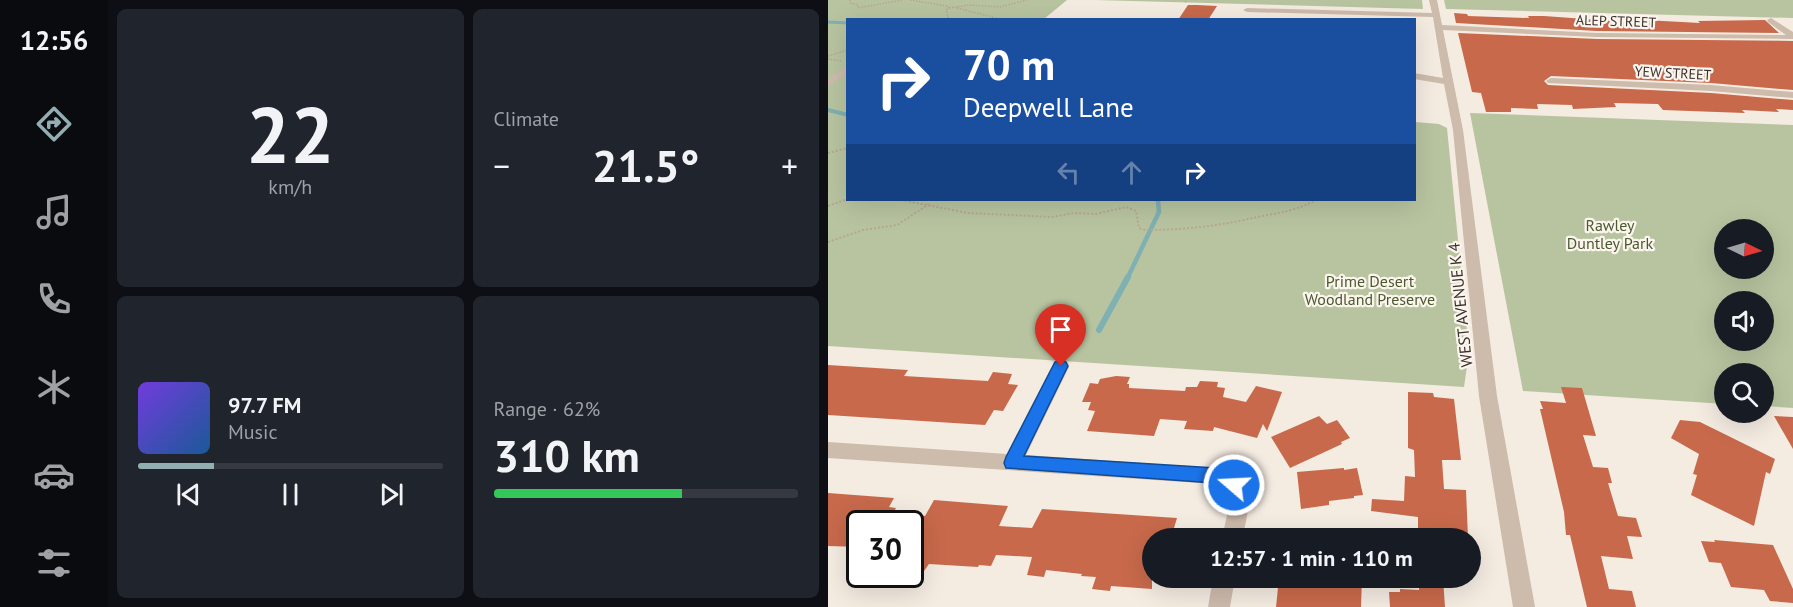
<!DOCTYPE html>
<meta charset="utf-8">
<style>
:root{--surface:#171b24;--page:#20242c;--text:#f1f3f6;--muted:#9ea1a6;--line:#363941;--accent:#92aeb2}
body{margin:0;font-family:"PT Sans",sans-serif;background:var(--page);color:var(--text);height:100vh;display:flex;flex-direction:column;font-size:22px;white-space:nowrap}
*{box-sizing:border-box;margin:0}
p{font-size:20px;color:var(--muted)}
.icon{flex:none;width:33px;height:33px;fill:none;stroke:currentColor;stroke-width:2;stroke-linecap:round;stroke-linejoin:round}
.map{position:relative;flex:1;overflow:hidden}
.sheet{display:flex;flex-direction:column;gap:9px;padding:9px;background:#0d0f14;width:720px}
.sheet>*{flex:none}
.guide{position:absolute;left:18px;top:18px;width:570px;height:183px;border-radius:0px;box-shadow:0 6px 24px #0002;background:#1a4fa0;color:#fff;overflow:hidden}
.needle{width:39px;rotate:95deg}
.tools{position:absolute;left:886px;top:219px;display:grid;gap:12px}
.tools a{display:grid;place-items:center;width:60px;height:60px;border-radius:50%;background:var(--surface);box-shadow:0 6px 24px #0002;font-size:30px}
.speed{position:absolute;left:18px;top:510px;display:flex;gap:12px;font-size:30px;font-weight:700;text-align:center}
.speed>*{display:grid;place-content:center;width:78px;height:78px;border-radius:50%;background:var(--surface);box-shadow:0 6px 24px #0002;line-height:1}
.speed .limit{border:3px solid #111;border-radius:9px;background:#fff;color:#111}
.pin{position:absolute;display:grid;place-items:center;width:51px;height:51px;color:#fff;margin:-62px -26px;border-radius:50% 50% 50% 0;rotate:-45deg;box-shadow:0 0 6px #0007}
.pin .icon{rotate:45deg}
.me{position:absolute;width:66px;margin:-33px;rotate:289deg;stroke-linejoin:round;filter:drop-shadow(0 0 4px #0008)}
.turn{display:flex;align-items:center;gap:21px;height:126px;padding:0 18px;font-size:27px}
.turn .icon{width:78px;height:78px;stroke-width:2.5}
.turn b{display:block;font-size:42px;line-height:51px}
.lanes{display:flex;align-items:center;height:57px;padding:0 18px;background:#0003;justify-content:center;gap:30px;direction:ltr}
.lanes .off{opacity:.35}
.big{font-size:45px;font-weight:600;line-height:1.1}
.sheet .widget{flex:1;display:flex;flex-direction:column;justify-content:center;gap:9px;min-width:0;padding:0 21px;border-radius:9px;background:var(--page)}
.sheet .dial{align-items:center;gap:0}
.dial b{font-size:78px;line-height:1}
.song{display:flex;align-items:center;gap:18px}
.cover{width:72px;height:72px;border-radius:9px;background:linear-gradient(135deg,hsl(260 70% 55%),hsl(210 70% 35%))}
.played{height:6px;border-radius:3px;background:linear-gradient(90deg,var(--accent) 25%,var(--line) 25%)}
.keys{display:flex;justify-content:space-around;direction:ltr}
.heat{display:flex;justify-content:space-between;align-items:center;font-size:33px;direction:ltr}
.charge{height:9px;border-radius:4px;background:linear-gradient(90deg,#34c759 62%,var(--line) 0)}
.sheet .tiles{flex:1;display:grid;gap:9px;grid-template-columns:repeat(2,1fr)}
.trip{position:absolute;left:314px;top:528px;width:339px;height:60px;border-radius:30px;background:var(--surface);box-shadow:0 6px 24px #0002;font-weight:600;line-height:60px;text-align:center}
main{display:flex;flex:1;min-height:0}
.tab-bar{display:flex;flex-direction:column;width:108px;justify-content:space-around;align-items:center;background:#090b0e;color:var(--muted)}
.tab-bar .icon{width:42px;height:42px}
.tab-bar .current{color:var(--accent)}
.tab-bar b{font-size:27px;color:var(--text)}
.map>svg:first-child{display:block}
.green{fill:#b8c4a0;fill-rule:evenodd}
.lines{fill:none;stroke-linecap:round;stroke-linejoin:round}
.stream-far3{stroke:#7fb0b2;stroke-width:3}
.stream-far2{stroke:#7fb0b2;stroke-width:4}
.stream-far1{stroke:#7fb0b2;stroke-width:4.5}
.stream{stroke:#7fb0b2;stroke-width:6}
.building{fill:#c8694b}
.path-far1{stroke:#b9a596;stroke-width:1.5;stroke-dasharray:1.5 1.5;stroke-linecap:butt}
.path{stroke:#b9a596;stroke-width:2;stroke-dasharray:2 2;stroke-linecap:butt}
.minor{fill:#cdbbac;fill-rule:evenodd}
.route{fill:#1a73e8;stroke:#114b97;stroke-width:1.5}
.labels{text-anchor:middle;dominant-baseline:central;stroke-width:4.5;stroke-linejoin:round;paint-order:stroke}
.far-street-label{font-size:14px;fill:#3b302b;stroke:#fbf5ee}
.park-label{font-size:16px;fill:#4a5a2e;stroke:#fbf5ee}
.street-label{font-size:16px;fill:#3b302b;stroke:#fbf5ee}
</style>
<main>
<nav class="tab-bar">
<b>12:56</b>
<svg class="icon current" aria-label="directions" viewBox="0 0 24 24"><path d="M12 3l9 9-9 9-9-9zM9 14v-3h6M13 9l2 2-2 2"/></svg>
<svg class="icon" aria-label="music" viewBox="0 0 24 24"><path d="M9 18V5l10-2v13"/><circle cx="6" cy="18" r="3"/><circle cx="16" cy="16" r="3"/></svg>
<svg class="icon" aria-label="phone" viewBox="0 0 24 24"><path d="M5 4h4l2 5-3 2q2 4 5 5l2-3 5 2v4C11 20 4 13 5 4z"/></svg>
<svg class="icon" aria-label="climate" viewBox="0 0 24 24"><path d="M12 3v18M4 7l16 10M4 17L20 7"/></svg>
<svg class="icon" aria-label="car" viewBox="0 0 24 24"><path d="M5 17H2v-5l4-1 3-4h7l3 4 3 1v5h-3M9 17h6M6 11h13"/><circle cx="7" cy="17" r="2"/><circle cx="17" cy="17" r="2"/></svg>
<svg class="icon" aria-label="filters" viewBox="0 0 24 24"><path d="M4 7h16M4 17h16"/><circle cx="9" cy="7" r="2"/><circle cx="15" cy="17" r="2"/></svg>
</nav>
<section class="sheet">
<div class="tiles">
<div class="widget dial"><b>22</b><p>km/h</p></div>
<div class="widget"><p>Climate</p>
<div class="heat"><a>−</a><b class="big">21.5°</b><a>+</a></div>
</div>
<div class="widget">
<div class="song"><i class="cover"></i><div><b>97.7 FM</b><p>Music</p></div></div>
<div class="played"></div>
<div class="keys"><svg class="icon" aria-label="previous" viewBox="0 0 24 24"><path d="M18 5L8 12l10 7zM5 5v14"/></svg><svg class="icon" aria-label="pause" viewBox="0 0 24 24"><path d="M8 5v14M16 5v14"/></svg><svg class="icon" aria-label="next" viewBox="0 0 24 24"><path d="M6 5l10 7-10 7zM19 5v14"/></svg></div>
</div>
<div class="widget"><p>Range · 62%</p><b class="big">310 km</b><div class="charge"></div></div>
</div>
</section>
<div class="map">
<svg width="965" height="607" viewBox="0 0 965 607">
<rect width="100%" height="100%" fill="#f4ebe1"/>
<g class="green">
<path d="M 0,0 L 239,0 L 216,19 L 20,20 L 20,200 L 586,200 L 587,122 L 611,124 L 619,128 L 641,352 L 636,387 L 0,346 Z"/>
<path d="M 267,0 L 594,0 L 595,9 Z"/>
<path d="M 616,0 L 965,0 L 965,18 L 618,9 Z"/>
<path d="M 642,113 L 965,125 L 965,408 L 936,406 L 936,374 L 897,374 L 897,404 L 695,391 ZM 897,230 L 936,230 L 936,268 L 897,268 ZM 897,302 L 936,302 L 936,340 L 897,340 Z"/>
</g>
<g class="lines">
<path class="stream-far3" d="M 0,22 L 20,23"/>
<path class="stream-far2" d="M 0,110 L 20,115"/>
<path class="stream-far1" d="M 299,279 L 331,212 L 330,200"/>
<path class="stream" d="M 271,330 L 300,277"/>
</g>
<g class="building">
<path d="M 360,5 L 369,5 L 389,6 L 380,20 L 350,20 Z"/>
<path d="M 626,13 L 639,14 L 640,16 L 701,18 L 700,16 L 716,16 L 798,22 L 798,19 L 872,23 L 870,21 L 937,20 L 951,33 L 769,31 L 628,23 Z"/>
<path d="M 630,33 L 769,39 L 965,41 L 965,90 L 883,83 L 723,76 L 716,81 L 720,85 L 883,93 L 965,100 L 965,110 L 948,109 L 951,112 L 914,110 L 917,113 L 862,111 L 835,110 L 830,104 L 786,103 L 788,107 L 745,109 L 744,105 L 709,104 L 710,109 L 683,108 L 683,112 L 658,112 L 653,93 L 644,92 Z"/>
<path d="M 0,365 L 80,370 L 76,376 L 160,381 L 165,372 L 184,374 L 180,384 L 190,385 L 175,411 L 166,410 L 157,425 L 0,415 Z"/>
<path d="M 288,376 L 302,377 L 299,384 L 301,384 L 301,388 L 357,391 L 358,387 L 369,387 L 372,381 L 390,382 L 389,387 L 397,388 L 395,397 L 418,402 L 428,386 L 454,392 L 439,431 L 435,424 L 429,438 L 386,427 L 385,431 L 356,429 L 359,421 L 332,419 L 326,436 L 259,431 L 267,411 L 260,410 L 263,402 L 254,402 L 262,383 L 270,384 L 272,379 Z"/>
<path d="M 733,387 L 754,388 L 768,436 L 755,435 L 765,467 L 780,468 L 784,483 L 780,483 L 790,516 L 808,518 L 814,537 L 799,536 L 805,559 L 773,556 L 781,589 L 804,591 L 808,607 L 759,607 L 742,535 L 738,535 L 736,512 L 712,409 L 715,409 L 712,401 L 738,403 Z"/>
<path d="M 580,392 L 605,393 L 606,397 L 626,399 L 633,460 L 614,460 L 616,489 L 638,490 L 640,538 L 590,538 L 590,517 L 543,511 L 544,499 L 576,501 L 577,476 L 587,477 L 586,450 L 580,448 Z"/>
<path d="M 491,416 L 499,424 L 509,420 L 522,438 L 513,442 L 514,444 L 462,468 L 443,437 Z"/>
<path d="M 946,416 L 965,417 L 965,449 Z"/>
<path d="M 852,420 L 872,422 L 947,459 L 942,474 L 938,472 L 926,526 L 863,495 L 869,475 L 865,474 L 871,454 L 843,438 Z"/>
<path d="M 516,468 L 516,470 L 529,468 L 535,495 L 526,496 L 526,498 L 501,501 L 501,505 L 473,509 L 469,472 Z"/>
<path d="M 0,493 L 66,498 L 61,507 L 68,508 L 59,524 L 32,524 L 32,547 L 0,546 Z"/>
<path d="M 106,500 L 180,506 L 171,526 L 204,528 L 214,509 L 349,518 L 343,538 L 324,538 L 324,589 L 283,586 L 282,591 L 264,589 L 268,577 L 253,576 L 254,574 L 218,570 L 216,577 L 199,575 L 204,557 L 168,555 L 163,566 L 151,565 L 150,567 L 101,564 L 96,571 L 82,570 L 82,515 L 97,516 Z"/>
<path d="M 886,540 L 945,545 L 965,589 L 965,603 L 942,601 L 936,590 L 903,587 L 893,563 L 881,562 L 873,541 L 887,542 Z"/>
<path d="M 451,578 L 534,578 L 533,607 L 448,607 Z"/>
<path d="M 591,578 L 615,578 L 617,607 L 562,607 L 561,592 L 572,592 L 572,589 L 591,590 Z"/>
</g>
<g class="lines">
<g class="path-far1">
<path d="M 22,0 L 22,3 L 30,5 L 30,8 L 74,0"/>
<path d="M 82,0 L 119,6 L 121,8 L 118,10 L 120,17 L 118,20"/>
<path d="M 357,2 L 359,0"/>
<path d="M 121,8 L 141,5 L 172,7 L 199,0"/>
<path d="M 129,8 L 176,20"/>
<path d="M 0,56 L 20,50"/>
<path d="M 0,59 L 13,61"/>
</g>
<g class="path">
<path d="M 0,153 L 20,148"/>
<path d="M 73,200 L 140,213 L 224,217 L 246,213 L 268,214 L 298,207 L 308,211 L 311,228 L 317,230 C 351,230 382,227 416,220 C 444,213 461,214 488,200"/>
<path d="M 0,206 L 20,199"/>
<path d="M 0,242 L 35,230 L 69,225 L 101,204"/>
</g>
<g class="minor">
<path d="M 601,0 L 609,0 L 614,25 L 769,33 L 958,35 L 940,22 L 939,20 L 943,18 L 965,32 L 965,39 L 769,37 L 615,30 L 635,130 L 669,396 L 707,607 L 685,607 L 651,396 L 625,130 L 616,84 L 586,79 L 586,73 L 615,78 L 605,17 L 419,12 L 415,10 L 419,8 L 604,13 Z"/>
<path d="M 20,66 L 20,73 L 0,86 L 0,79 Z"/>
<path d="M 723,78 L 883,85 L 965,92 L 965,98 L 883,91 L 720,83 L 718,81 Z"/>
<path d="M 233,361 L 239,363 L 241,367 L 198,455 L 388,468 C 428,482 423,502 414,538 L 394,538 L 401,506 L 397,490 L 386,484 L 0,458 L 0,442 L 179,454 L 227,363 Z"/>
<path d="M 385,578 L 407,578 L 402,607 L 380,607 Z"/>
</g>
</g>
<path class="route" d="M 233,361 L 238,362 L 240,366 L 196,456 L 388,468 L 412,479 L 415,485 L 412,490 L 406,493 L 386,483 L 178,468 L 176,463 L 178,457 L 227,362 Z"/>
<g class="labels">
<g class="far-street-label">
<text transform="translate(788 21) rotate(2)">ALEP STREET</text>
<text transform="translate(845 73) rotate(3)">YEW STREET</text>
</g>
<g class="park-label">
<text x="782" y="225">Rawley<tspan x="782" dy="18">Duntley Park</tspan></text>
<text x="542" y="281">Prime Desert<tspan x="542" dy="18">Woodland Preserve</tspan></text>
</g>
<g class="street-label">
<text transform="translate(632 305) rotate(-96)">WEST AVENUE K 4</text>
</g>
</g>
</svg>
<div class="tools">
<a><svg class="needle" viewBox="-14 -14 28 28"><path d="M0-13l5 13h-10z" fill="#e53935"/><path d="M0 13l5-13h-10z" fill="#9ea1a6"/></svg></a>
<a><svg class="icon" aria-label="sound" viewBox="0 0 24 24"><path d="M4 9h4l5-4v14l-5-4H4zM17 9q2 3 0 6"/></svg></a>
<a><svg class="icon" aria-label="search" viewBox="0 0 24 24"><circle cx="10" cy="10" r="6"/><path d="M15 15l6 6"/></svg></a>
</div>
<div class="speed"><div class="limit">30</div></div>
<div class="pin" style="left:233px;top:366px;background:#d93025"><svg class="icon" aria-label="arrive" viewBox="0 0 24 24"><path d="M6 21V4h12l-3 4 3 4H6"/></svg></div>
<svg class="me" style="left:406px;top:485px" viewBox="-20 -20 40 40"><circle r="17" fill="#1a73e8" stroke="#fff" stroke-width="3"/><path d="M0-11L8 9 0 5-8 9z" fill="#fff"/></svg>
<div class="trip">12:57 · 1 min · 110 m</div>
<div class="guide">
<div class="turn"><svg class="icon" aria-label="right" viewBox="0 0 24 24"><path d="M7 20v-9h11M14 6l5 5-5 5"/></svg><div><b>70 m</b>Deepwell Lane</div></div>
<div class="lanes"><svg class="icon off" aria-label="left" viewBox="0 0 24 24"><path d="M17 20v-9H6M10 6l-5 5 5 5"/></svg><svg class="icon off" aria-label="ahead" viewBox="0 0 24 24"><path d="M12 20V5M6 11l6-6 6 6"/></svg><svg class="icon" aria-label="right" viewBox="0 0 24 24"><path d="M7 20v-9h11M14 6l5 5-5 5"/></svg></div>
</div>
</div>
</main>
